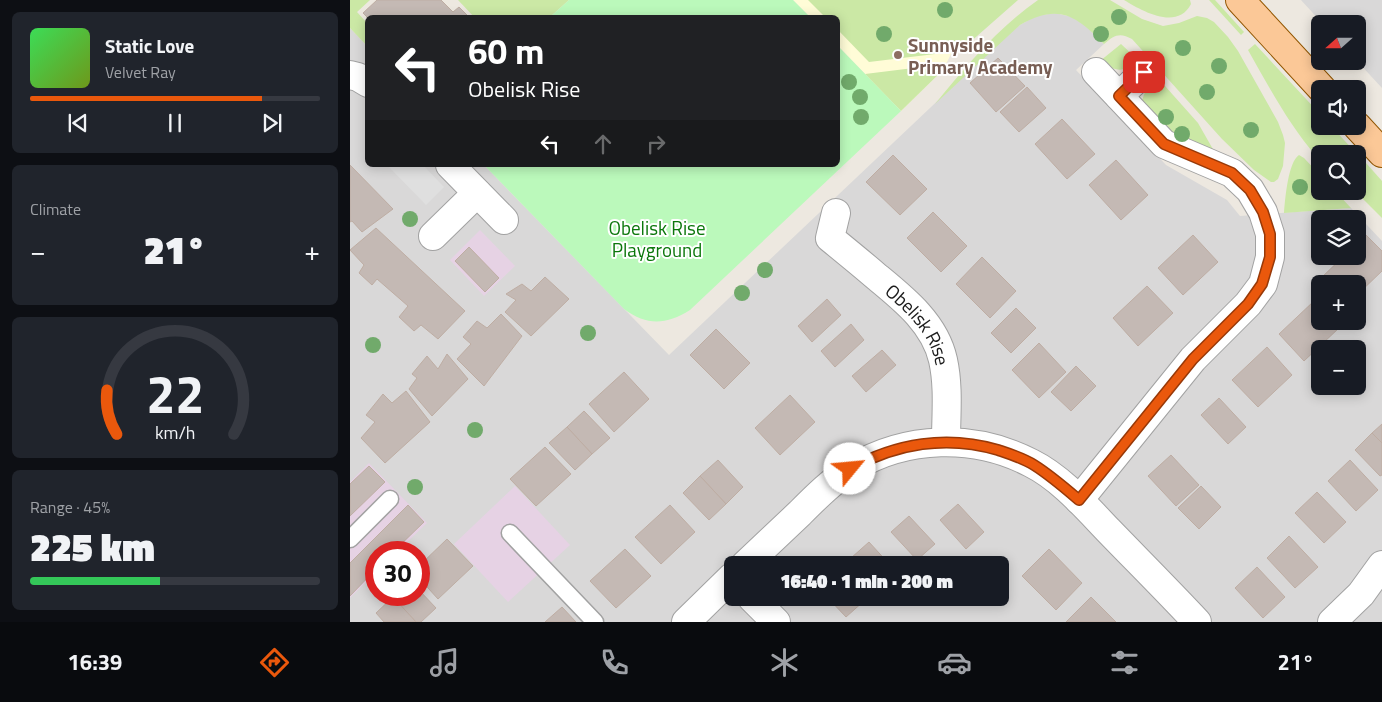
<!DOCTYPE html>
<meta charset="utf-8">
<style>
:root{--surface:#171b24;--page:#20242c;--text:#f1f3f6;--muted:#9ea1a6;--line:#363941;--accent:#ea580c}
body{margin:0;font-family:"Titillium Web",sans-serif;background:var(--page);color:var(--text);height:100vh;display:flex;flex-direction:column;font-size:19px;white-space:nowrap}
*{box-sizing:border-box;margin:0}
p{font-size:16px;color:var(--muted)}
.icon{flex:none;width:28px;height:28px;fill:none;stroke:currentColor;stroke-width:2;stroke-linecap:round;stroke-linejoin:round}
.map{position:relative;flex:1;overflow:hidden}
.panel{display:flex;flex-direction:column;gap:12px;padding:12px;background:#0d0f14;width:350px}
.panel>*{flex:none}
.top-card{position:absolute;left:15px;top:15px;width:475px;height:152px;border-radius:8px;box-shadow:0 2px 12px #0003;background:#202124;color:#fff;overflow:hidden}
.needle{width:32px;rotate:249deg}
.buttons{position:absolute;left:961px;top:15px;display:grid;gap:10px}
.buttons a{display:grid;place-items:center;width:55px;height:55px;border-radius:8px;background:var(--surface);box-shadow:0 2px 12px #0003;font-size:25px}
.speed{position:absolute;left:15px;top:541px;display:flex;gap:10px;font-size:25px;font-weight:700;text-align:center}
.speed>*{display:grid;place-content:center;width:65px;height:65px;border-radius:50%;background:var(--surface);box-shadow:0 2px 12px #0003;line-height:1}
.speed .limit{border:8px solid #d22;background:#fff;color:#111}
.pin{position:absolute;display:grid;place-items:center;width:42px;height:42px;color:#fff;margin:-21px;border-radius:10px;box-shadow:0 2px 8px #0006}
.me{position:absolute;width:55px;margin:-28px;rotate:62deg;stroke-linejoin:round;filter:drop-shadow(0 0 4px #0008)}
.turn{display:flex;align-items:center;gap:18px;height:105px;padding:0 20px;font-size:22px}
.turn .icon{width:65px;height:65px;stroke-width:2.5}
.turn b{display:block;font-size:35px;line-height:42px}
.lanes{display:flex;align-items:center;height:48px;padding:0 20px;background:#0003;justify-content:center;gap:25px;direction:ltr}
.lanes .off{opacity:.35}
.big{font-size:38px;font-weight:800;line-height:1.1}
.panel .widget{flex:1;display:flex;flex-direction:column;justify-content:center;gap:8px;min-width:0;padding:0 18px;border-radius:8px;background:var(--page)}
.panel .dial{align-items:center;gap:0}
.dial svg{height:130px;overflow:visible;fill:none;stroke:var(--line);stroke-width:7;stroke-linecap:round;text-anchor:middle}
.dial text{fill:var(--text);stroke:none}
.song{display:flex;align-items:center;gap:15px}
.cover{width:60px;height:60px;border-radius:8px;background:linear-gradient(135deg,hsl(130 70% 55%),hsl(80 70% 35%))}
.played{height:5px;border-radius:2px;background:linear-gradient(90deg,var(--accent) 80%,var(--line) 80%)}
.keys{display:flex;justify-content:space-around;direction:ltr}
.heat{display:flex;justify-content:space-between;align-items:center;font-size:28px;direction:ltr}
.charge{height:8px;border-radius:4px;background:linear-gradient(90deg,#34c759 45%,var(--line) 0)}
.trip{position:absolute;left:374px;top:556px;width:285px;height:50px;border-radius:8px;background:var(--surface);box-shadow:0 2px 12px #0003;font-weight:800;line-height:50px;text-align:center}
.tab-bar{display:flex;height:80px;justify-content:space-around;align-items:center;background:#090b0e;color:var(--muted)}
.tab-bar .icon{width:35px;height:35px}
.tab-bar .selected{color:var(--accent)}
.tab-bar b{font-size:22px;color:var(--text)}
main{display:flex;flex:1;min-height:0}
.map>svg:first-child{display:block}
.residential{fill:#d9d8d8;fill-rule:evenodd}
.industrial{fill:#e6d2e4}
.education{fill:#fffcd7}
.grass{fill:#cbe8a5}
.park{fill:#bbf9bb}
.parking{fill:#dfdfdf}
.building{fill:#c4b9b4;stroke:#beada3}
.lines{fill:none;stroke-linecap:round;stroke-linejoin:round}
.service-casing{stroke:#a2a2a2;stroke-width:19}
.minor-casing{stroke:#a2a2a2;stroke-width:30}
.primary-casing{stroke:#925600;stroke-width:30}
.service{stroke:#fff;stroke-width:16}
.minor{stroke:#fff;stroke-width:28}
.primary{stroke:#fbc897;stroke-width:28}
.tree{fill:#71aa6b}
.route-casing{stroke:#983908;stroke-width:12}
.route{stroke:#ea580c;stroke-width:9}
.education-dot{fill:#8d6e63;stroke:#fff;stroke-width:2}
.labels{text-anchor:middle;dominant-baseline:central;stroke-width:4;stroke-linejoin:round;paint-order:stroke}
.education-label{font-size:19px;font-weight:bold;fill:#785e54;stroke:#fff;text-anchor:start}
.park-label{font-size:19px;fill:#0b770b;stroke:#fff}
.street-label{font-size:19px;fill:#1b1b1b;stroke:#fff}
</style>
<main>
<section class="panel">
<div class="widget">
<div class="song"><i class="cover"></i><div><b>Static Love</b><p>Velvet Ray</p></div></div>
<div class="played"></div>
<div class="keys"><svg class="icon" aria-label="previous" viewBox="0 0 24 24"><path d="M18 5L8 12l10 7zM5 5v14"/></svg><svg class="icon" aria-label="pause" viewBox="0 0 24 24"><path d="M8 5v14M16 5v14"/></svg><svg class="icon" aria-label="next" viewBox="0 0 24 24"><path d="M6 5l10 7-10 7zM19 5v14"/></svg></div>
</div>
<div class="widget"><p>Climate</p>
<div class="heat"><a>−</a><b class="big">21°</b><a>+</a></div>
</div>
<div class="widget dial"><svg viewBox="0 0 100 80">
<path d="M14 69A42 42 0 1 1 86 69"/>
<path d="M14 69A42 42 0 0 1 8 42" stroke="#ea580c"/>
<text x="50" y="56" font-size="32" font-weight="700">22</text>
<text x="50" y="72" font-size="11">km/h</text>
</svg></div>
<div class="widget"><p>Range · 45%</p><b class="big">225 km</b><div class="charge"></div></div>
</section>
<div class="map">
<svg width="1032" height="622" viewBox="0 0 1032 622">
<rect width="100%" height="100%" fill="#ede8e0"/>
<g class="residential">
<path d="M 951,0 L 1032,0 L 1032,88 L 1007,61 L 1008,24 L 973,24 Z"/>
<path d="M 705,13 L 722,17 L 735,25 L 754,44 L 726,70 L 816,165 L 877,200 L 890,216 L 1001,208 L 1032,241 L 1032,622 L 0,622 L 0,28 L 17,46 L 18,165 L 134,165 L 319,355 L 655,37 L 670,25 L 686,16 ZM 970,219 L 1008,219 L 1008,256 L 970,256 ZM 970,284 L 1008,284 L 1008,321 L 970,321 ZM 970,349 L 1008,349 L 1008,386 L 970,386 ZM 26,552 L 69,552 L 69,595 L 26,595 ZM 382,565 L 650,565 L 650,598 L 382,598 Z"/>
</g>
<g class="industrial">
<path d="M 130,230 L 165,266 L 134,296 L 100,260 Z"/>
<path d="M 19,463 L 77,523 L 47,552 L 26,552 L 26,572 L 0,598 L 0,482 Z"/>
<path d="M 165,486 L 220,545 L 158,602 L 104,544 Z"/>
</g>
<path class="education" d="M 443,0 L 628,0 L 593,70 L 551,111 L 488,46 L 488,18 L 460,17 Z"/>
<g class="grass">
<path d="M 0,0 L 20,0 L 7,12 L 17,23 L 17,46 L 0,28 Z"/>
<path d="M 108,0 L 219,0 L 200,17 L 125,18 Z"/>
<path d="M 458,0 L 668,0 L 610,51 L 519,62 L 488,30 L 488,18 L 475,17 Z"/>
<path d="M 688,0 L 760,0 L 792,19 L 813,26 L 829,23 L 847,16 L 857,18 L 864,22 L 878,37 L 888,51 L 928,122 L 933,135 L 935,143 L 933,166 L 928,179 L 924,182 L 921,182 L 904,170 L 872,139 L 782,39 C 770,32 764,35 754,44 C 726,15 708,3 670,25 L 585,104 C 616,66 648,28 688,0 Z"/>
<path d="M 774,0 L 840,0 L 841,4 C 827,31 792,11 774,0 Z"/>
<path d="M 859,0 L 865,0 L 894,32 L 891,35 Z"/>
<path d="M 771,44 L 789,61 C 773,73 766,72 750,61 Z"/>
<path d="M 905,44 L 970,114 L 970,126 L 981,126 L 1007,154 L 970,154 L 970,159 L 967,157 C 939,125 919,87 898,50 Z"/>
<path d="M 596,64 L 593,70 L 551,111 L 515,74 Z"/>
<path d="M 807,77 L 848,123 L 864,151 L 826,139 L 792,101 C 794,92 799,84 807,77 Z"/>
<path d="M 1008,154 L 1032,181 L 1032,218 L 1005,191 L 1008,191 Z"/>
<path d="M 949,155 L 954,158 L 970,175 L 970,191 L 985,191 L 1001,208 L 934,213 C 935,200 938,162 949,155 Z"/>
</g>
<g class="park">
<path d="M 219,0 L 443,0 L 460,17 L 200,17 Z"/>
<path d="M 488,46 L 551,111 L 340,310 C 316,325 297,326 274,309 L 134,165 L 488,165 Z"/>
</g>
<path class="parking" d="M 37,165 L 73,165 L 94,187 L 76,205 Z"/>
<g class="building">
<path d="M 27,0 L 91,0 L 103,12 L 109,7 L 120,18 L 18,18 L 13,13 Z"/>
<path d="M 648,58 L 675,86 L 646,112 L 620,83 Z"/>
<path d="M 677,87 L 696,108 L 669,132 L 650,112 Z"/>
<path d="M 712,119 L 745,154 L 717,179 L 685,144 Z"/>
<path d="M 543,155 L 577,189 L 550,215 L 516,182 Z"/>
<path d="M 766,160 L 798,195 L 771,220 L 739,185 Z"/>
<path d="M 0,165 L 43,209 L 12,232 L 2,221 L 0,222 Z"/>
<path d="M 583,212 L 617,246 L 591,272 L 557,238 Z"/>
<path d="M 26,228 L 115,311 L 88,339 L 71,325 L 64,331 L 49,317 L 58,306 L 27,279 L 22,285 L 9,273 L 14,265 L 0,250 Z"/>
<path d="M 843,235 L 868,262 L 833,295 L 808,268 Z"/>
<path d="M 1016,235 L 1032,251 L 1032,271 L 1008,294 L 1008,284 L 977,284 L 971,278 L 994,256 L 1008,256 L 1008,243 Z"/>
<path d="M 119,247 L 149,278 L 135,292 L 105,261 Z"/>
<path d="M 632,257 L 666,291 L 640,318 L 606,284 Z"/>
<path d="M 195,277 L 219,299 L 181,336 L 155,312 L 166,300 L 156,294 L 172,284 L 181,291 Z"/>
<path d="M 797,286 L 823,313 L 788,346 L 763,318 Z"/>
<path d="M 477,299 L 491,315 L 462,342 L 448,326 Z"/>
<path d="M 964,301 L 970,308 L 970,321 L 982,321 L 989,328 L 954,361 L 929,334 Z"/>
<path d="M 666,308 L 686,328 L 661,353 L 641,333 Z"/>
<path d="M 151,314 L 172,336 L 134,386 L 107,359 L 121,344 L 113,337 L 127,321 L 137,328 Z"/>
<path d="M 501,324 L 514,340 L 485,367 L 471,351 Z"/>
<path d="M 366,329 L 400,363 L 374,389 L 340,355 Z"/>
<path d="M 689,343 L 716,372 L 689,398 L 662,370 Z"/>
<path d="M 917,347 L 942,375 L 908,407 L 882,380 Z"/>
<path d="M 532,350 L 546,365 L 516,392 L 502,376 Z"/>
<path d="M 97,354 L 118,379 L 82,416 L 59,389 L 67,378 L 62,374 L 77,356 L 88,369 Z"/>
<path d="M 726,366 L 746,386 L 721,411 L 701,392 Z"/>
<path d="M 274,372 L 299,399 L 264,432 L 239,404 Z"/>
<path d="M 56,391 L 80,422 L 35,463 L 11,438 L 25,422 L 16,415 L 33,394 L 42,403 Z"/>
<path d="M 440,395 L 465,422 L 430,455 L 405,428 Z"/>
<path d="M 869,398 L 896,427 L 878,444 L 851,415 Z"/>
<path d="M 234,411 L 260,438 L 242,454 L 217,427 Z"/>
<path d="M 1032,424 L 1032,443 L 1022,433 Z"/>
<path d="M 217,427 L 242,454 L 225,470 L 199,443 Z"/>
<path d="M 1022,433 L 1032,443 L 1032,475 L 1030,476 L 1005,450 Z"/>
<path d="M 195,447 L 221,474 L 186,506 L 160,479 Z"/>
<path d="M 821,455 L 849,485 L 826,506 L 798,476 Z"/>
<path d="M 368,460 L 393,487 L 376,504 L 350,476 Z"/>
<path d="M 1000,460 L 1028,490 L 1006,511 L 978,481 Z"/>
<path d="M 19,466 L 35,482 L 0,516 L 0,484 Z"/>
<path d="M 350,476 L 376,504 L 359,520 L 333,493 Z"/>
<path d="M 851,486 L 871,507 L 849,529 L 828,508 Z"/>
<path d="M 967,492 L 996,522 L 974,543 L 945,513 Z"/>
<path d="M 608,504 L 634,532 L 616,549 L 590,520 Z"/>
<path d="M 58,505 L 74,522 L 43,552 L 26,552 L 26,569 L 0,596 L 0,563 Z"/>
<path d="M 320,505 L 345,532 L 311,564 L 285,537 Z"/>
<path d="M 559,516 L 585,544 L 567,560 L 541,532 Z"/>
<path d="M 939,536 L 968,567 L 945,588 L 917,558 Z"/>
<path d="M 97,539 L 123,566 L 88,599 L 69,578 L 69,566 Z"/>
<path d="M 519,542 L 540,565 L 507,565 L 501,558 Z"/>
<path d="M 275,549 L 301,576 L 266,608 L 240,581 Z"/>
<path d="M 699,549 L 732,583 L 706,610 L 672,576 Z"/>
<path d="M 907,567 L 935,597 L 913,618 L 885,588 Z"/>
<path d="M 69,590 L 86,608 L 71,622 L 66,622 L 43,597 L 45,595 L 69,595 Z"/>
<path d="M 43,597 L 66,622 L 34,622 L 26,613 Z"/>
<path d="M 741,597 L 766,622 L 716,622 Z"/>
<path d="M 478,598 L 511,598 L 514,601 L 496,617 Z"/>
<path d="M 212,607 L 226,622 L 195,622 Z"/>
</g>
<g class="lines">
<defs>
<g id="service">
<path d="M 160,533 L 245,622"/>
<path d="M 0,539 L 40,499"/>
</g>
<g id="minor">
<path d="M 0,75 L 8,77 L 18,83"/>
<path d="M 769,96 L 794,72"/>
<path d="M 100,165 L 154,220"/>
<path id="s1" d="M 486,213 L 480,238 C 496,251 512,264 527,277 C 555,300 585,324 593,360 C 599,387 596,415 596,441"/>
<path d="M 83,236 L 127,193"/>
<path d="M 729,500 L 843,359 L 898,304 L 913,284 L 920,257 L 920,234 L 913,212 L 900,190 L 882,173 L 814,144 L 746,72"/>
<path d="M 395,565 C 413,548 432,530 450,513 C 466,497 482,481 501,469 C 556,435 625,434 681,463 C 711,478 735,506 758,530 C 788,561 818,591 847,622"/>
<path d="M 402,598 L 426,622"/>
<path d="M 336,622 L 382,577"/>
<path d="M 982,622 L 1011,594 L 1032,565"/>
</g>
<g id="primary">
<path d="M 890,0 L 972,89"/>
<path d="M 1007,126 L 1032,153"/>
</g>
</defs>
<use href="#service" class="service-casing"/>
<use href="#minor" class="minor-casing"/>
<use href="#primary" class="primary-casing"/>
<use href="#service" class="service"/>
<use href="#minor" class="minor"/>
<use href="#primary" class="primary"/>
</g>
<g class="tree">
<circle cx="595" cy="10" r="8"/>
<circle cx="769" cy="17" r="8"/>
<circle cx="534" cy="34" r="8"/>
<circle cx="751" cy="34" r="8"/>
<circle cx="833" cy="48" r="8"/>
<circle cx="869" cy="66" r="8"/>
<circle cx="499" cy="82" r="8"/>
<circle cx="857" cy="92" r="8"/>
<circle cx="510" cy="97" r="8"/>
<circle cx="511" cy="117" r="8"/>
<circle cx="816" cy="117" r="8"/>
<circle cx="901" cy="130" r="8"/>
<circle cx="832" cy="134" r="8"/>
<circle cx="950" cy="187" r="8"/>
<circle cx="60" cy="219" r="8"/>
<circle cx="415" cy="270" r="8"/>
<circle cx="392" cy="293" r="8"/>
<circle cx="238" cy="333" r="8"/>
<circle cx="23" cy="345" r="8"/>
<circle cx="125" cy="430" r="8"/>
<circle cx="65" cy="487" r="8"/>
</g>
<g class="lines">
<defs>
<path id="route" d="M 500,469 C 546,443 597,435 648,450 C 660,454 673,458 684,465 C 700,475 715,488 729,500 L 843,359 L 898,304 L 912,284 L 920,257 L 920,234 L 913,212 L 900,190 L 882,173 L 814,144 L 769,96 L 794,72"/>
</defs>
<use href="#route" class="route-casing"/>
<use href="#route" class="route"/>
</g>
<circle class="education-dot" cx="548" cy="55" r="5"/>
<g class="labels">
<g class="education-label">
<text x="558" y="44">Sunnyside<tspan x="558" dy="22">Primary Academy</tspan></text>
</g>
<g class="park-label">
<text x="307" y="227">Obelisk Rise<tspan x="307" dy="22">Playground</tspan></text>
</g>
<g class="street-label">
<text stroke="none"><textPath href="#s1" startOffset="151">Obelisk Rise</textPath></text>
</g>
</g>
</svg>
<div class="buttons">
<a><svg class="needle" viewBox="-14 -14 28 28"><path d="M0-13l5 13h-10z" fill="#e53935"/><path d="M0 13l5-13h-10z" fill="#9ea1a6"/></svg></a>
<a><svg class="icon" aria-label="sound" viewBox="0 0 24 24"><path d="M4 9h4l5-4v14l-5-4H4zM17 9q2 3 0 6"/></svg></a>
<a><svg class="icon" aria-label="search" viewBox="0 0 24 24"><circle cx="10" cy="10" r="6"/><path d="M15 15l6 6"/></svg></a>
<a><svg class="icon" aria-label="layers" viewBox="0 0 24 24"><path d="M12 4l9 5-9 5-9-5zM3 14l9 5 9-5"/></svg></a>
<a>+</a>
<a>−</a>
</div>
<div class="speed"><div class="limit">30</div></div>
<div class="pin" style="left:794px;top:72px;background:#d93025"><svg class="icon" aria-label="arrive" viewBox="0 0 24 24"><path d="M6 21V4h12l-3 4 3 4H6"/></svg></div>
<svg class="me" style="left:500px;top:469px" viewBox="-20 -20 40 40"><circle r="19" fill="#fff"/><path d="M0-13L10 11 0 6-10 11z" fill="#ea580c"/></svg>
<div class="trip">16:40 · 1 min · 200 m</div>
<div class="top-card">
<div class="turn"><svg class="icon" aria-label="left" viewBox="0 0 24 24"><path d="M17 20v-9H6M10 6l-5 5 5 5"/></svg><div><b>60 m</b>Obelisk Rise</div></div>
<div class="lanes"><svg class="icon" aria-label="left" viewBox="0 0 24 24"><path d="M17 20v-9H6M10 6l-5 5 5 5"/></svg><svg class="icon off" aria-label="ahead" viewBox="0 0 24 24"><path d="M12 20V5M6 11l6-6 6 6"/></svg><svg class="icon off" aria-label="right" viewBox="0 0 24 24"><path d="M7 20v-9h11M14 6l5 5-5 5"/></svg></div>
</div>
</div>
</main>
<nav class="tab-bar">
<b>16:39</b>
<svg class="icon selected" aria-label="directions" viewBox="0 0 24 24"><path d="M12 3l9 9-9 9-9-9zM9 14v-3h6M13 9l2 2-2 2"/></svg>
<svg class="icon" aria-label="music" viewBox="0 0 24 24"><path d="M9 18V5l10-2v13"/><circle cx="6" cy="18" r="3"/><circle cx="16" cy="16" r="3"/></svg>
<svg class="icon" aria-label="phone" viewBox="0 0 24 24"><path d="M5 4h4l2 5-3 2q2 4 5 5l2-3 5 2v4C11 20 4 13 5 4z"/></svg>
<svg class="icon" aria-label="climate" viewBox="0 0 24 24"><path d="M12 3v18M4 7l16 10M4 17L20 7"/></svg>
<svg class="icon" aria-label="car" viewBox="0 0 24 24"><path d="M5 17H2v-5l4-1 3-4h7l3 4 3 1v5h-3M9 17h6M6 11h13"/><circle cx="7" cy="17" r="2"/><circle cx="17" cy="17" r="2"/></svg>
<svg class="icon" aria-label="filters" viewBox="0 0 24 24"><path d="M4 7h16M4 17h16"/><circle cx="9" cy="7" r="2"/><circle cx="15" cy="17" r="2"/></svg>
<b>21°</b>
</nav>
